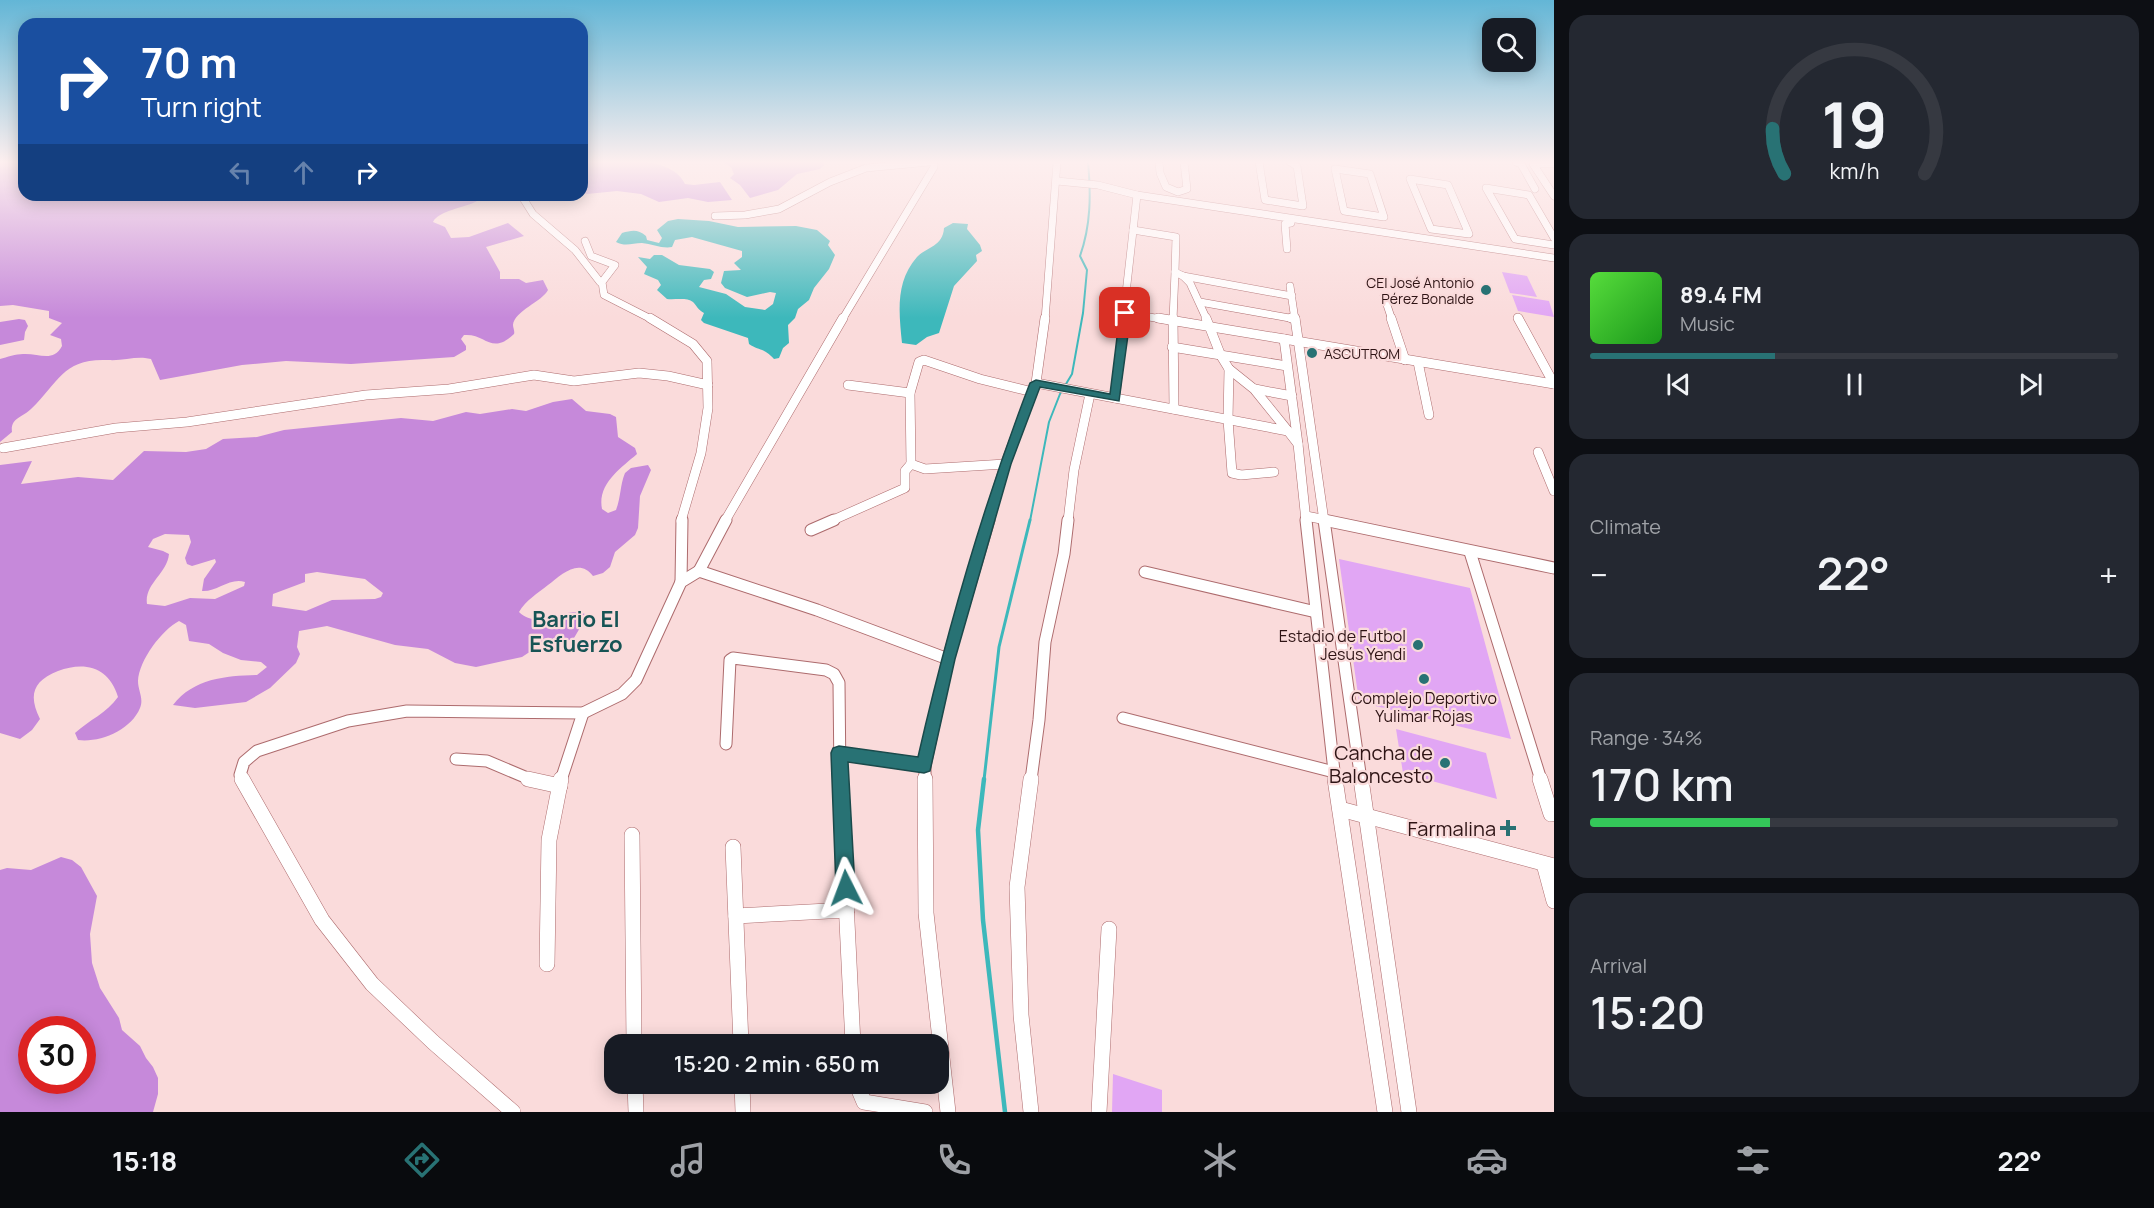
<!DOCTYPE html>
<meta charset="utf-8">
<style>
:root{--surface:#171b24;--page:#242831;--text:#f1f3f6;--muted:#9ea1a6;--line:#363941;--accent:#287274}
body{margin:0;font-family:Manrope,sans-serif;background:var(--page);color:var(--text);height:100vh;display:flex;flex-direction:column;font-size:22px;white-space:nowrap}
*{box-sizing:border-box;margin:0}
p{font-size:20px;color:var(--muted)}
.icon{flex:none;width:33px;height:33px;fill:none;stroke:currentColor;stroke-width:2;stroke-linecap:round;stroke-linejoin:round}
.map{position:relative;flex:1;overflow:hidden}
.side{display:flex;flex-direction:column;gap:15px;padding:15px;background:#0d0f14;width:600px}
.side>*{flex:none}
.banner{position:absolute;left:18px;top:18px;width:570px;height:183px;border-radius:18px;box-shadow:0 3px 15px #0003;background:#1a4fa0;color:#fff;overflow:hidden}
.buttons{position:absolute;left:1482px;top:18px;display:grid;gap:12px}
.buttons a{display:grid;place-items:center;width:54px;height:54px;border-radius:12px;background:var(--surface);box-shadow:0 3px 15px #0003;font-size:30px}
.speed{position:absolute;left:18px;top:1016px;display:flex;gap:12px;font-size:30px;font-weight:700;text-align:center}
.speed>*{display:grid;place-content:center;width:78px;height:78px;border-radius:50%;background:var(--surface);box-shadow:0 3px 15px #0003;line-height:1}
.speed .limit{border:9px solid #d22;background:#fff;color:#111}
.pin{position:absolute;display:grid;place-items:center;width:51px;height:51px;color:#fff;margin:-26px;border-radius:12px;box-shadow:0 3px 9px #0006}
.me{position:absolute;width:66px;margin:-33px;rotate:357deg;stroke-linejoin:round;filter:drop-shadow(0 0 4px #0008)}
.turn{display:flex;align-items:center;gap:21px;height:126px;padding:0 24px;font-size:27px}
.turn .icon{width:78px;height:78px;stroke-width:2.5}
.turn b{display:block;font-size:42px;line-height:51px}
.lanes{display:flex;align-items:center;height:57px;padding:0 24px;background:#0003;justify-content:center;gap:30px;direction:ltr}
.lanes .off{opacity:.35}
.big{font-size:45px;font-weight:600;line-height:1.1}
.side .tile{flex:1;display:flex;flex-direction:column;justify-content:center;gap:9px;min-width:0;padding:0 21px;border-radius:18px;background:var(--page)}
.side .dial{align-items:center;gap:0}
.dial svg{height:156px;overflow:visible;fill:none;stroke:var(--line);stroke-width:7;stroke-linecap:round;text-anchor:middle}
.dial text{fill:var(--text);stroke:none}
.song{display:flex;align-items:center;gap:18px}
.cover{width:72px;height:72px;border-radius:9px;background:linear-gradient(135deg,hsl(110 70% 55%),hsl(120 70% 35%))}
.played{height:6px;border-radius:3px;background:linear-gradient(90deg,var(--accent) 35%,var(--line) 35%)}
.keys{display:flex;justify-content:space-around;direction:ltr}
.heat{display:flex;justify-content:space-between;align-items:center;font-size:33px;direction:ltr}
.charge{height:9px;border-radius:4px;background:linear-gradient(90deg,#34c759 34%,var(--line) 0)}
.trip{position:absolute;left:604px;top:1034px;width:345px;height:60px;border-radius:18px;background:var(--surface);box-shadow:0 3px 15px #0003;font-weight:600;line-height:60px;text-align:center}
.dock{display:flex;height:96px;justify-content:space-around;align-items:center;background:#090b0e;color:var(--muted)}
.dock .icon{width:42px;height:42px}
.dock .active{color:var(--accent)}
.dock b{font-size:27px;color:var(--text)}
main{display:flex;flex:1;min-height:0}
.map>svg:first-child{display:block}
.green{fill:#e1a6f4}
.forest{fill:#c689da;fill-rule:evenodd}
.water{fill:#3db8bb}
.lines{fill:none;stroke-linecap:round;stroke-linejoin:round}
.stream-far2{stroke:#3db8bb;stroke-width:2}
.stream-far1{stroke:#3db8bb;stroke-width:3}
.stream{stroke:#3db8bb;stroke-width:4.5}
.minor-far3-casing{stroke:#ad6b6d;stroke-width:8}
.minor-far2-casing{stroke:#ad6b6d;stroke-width:10}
.minor-far1-casing{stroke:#ad6b6d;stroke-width:13}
.minor-casing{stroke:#ad6b6d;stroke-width:16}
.minor-far3{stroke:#fff;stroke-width:7}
.minor-far2{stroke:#fff;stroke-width:9}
.minor-far1{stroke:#fff;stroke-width:11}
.minor{stroke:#fff;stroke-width:15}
.route{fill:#287274;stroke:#1a4a4b;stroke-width:1.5}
.poi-dot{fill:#287274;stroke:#fadbdb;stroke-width:2}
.labels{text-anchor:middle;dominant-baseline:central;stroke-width:4.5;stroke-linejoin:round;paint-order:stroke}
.far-poi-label{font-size:14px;fill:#2e1415;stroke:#fadbdb;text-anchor:end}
.poi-label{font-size:16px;fill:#2e1415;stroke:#fadbdb;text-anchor:end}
.near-poi-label{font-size:20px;fill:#2e1415;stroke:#fadbdb;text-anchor:end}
.district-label{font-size:22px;font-weight:bold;fill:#175455;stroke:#fadbdb}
</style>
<main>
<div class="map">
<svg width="1554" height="1112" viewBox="0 0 1554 1112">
<rect width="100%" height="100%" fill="#fadbdb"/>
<g class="green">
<path d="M 1502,272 L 1527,276 L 1537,297 L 1510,293 Z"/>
<path d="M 1512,295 L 1549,301 L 1554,317 L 1518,311 Z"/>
<path d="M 1339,559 L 1470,588 L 1511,739 L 1359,702 Z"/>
<path d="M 1396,729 L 1486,753 L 1497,799 L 1403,773 Z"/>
<path d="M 1113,1074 L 1162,1090 L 1162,1112 L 1112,1112 Z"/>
</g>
<g class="forest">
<path d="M 0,162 L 24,162 L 24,195 L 474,195 L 477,201 C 465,208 439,210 433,222 L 445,227 L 451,238 L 469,237 L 508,223 L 524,236 L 486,247 L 500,272 L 500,279 L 519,279 L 526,283 L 543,280 L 548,290 C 543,301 514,311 513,325 C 513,328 515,331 514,334 C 491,356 486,333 464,335 L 461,339 L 466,346 L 466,350 L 454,357 L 351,364 L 286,361 L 242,365 L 160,380 L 151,359 L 145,358 C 133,357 121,361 108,360 C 63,358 60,381 31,409 C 23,417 10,418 12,432 L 0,442 L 0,359 C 7,357 16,354 23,354 C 39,353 53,363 62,346 L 61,339 L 50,335 L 62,323 L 49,318 L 49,311 L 13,305 L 0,306 Z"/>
<path d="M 582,162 C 612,162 670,153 685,184 L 694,185 L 720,182 L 732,200 L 708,202 L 688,198 L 659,202 L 641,194 L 617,191 L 587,194 L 582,192 Z"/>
<path d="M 722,162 L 823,162 L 824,165 L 820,169 L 797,174 L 778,190 L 750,198 L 740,185 L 730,178 L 734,174 L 731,167 Z"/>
<path d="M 19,319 L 25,320 L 28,326 L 25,332 L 24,340 L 0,345 L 0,322 Z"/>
<path d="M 572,399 L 586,411 L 610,414 L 616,417 L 618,437 L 635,448 L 637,454 C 621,468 597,484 602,509 L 608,513 L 616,510 C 621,497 620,485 625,473 L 631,468 L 648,465 L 651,470 L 640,496 L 638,528 L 635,535 L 615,552 L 610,567 L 603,573 L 593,576 C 579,557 561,575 548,585 C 537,594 526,600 519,612 C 539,631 564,606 585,614 L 584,621 L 574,638 L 564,642 L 540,645 L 522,657 L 476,667 L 455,663 L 428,649 L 395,645 L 327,626 L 299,631 L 297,647 L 300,654 L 296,663 L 270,688 L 246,702 L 195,708 L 173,705 C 194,678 226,676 257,675 L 267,667 L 261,662 L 241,660 L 223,653 L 209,644 L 189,641 L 186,625 L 179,621 C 162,630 139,660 138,681 C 138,691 144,698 140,708 C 131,730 100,743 78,740 L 75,733 C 89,720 107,713 118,697 C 109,667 85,661 58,671 C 33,681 28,695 40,719 L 32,730 L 20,739 L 0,733 L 0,465 L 32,461 L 21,484 L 78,477 L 113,480 L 144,451 L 186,452 L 206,449 L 223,439 L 257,437 L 284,430 L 401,418 L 433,421 L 466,412 L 480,414 L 512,409 L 526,411 L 553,402 ZM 165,534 L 189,535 L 191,542 L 185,558 L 187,564 L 192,566 L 215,559 L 216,562 L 204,579 L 202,591 C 217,592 230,577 245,582 L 244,586 L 215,599 L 190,598 L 165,606 L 147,604 C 144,584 167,574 169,554 L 163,551 L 148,547 L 153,539 ZM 317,572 L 365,579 L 383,593 L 381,597 L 375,599 L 332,600 L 306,611 L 272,606 L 273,594 L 305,582 L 305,574 Z"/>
<path d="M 61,857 L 72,860 L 81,867 L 97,896 L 90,934 L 92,963 L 100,988 L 119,1018 L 122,1030 L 140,1046 L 146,1058 L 153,1067 L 158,1078 L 158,1094 L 153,1112 L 0,1112 L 0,870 L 7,868 L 31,870 ZM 32,1029 L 82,1029 L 82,1080 L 32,1080 Z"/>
</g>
<g class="water">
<path d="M 678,219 L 709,221 L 738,227 L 796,226 L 817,230 L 830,241 L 828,245 L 835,255 L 829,269 L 814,288 L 809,300 L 798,309 L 795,318 L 788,325 L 789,343 L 783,348 L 779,358 L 774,359 C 763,347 759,351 749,344 L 748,338 L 704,323 L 701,320 L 704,313 C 698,310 697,306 693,302 C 687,297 675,300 667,299 L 657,290 L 661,285 L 658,280 L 644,274 L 647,267 L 638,257 L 650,259 L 654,255 L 662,255 L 679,265 L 710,269 L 714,272 L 711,279 L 704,280 L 699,287 L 726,294 L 745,307 L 765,310 L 773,304 L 776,293 L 770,292 L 747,297 L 725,288 L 721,283 L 724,271 L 741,270 L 734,263 L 742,257 L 742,251 L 692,237 L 675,240 L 672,247 C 663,249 652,244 642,243 C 632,243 626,247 616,242 L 622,233 C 632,230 638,229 646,236 L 647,240 L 659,243 L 662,238 L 657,230 L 668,221 Z"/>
<path d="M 953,223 L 968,224 L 967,229 L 980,245 L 982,251 L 976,255 L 977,261 L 954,286 L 939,333 L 927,337 L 916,345 L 902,343 C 899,313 895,282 917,257 C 926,247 943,247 944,228 Z"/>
</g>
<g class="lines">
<path class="stream-far2" d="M 1030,521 L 1049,422 L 1060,394 L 1072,374 L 1083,313 L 1087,270 L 1080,256 C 1091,225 1091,194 1088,162"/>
<path class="stream-far1" d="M 984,780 L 999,647 L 1030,520"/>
<path class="stream" d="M 984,779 L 978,830 L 983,920 L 1005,1112"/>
<defs>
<g id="minor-far3">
<path d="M 1159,162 L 1160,173 L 1166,187 L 1178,192 L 1187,189 L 1184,162"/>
<path d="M 1259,162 L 1265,200 L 1303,206 L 1297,166 L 1290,162"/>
<path d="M 1516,162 L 1521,164 L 1535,189"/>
<path d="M 1554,164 L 1533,164 L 1554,196"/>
<path d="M 1335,169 L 1370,174 L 1384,217 L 1344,211 Z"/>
<path d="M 1410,179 L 1448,185 L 1469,234 L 1431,229 Z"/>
<path d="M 1057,181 L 1098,185 L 1137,195 L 1123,320"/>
<path d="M 521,195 L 533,214 L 575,250 L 600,282"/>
<path d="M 1137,195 L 1554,258"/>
<path d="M 715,216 L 745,215 L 779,209 L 830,182 L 866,168 L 929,162"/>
<path d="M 1133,230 L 1176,237 L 1175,272 L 1183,276 L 1292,296"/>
<path d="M 1554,238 L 1529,195 L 1486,188 L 1515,239 L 1554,245"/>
<path d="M 585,241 L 591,256 L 615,265 L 602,282 L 604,295 L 653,320"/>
<path d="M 1287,249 L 1285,224 L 1291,223 L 1291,219"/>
<path d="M 1183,276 L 1190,283 L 1207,320"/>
<path d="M 1290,286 L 1295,320"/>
<path d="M 1384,296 L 1392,320"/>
<path d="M 1200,302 L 1295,319"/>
<path d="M 1108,310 L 1167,320"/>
<path d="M 842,320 L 934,167 L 934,162"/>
<path d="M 1045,320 L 1057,162"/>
<path d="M 1173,320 L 1175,272"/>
</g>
<g id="minor-far2">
<path d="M 650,318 L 693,344 L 707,361 L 708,408 L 701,453 L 681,521"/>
<path d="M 1158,318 L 1554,384"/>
<path d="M 1173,318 L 1174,409"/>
<path d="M 1206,318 L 1221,356 L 1229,369 L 1228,420 L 1232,473 L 1241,475 L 1274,472"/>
<path d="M 1291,318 L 1295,319"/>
<path d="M 1295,318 L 1324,521"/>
<path d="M 1391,318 L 1405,360"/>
<path d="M 1518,318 L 1554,384"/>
<path d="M 1284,339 L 1298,444"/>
<path d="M 1172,347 L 1287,366"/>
<path d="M 1418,362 L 1429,415"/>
<path d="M 1036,383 L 1288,431 L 1254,389 L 1229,369"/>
<path d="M 848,385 L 910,393"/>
<path d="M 1255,389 L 1292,396"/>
<path d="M 1115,398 L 1124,318"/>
<path d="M 1288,431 L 1298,444 L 1306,521"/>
<path d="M 3,448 L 116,428 L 187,422 L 366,395 L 449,389 L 534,375 L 574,381 L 639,373 L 668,376 L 708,385"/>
<path d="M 1538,452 L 1554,491"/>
<path d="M 1005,464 L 925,469 L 911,464 L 910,393 L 919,362 L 924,360 L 980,379 L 1033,392"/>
<path d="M 1306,516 L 1331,521"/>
<path d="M 725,521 L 843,318"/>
<path d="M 831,521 L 905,488 L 905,471 L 911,464"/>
<path d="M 988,521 L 1005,464 L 1036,383 L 1045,318"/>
<path d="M 1068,521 L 1074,470 L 1090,394"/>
</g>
<g id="minor-far1">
<path d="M 1306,520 L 1335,780"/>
<path d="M 1324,520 L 1361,780"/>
<path d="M 1324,520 L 1554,568"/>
<path d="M 811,530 L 834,520"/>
<path d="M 1470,552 L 1541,780"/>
<path d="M 699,571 L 726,520"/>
<path d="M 1145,572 L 1316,612"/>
<path d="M 681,582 L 682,520"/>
<path d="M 1123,718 L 1334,772"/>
<path d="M 726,744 L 730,660 L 733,658 L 826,670 L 834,674 L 839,683 L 840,780"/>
<path d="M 839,753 L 925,766"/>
<path d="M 456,759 L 487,761 L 532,780"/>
<path d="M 243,780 L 240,775 L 244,762 L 257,751 L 348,721 L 407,711 L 583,713 L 622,694 L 636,680 L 681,582 L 699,571 L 817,610 L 948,659"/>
<path d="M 561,780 L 583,713"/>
<path d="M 925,780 L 925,766 L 948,659 L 989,520"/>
<path d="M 1031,780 L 1039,720 L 1045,642 L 1064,554 L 1068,520"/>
</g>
<g id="minor">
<path d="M 242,779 L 322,920 L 372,984 L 433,1042 L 513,1112"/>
<path d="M 528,779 L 560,786"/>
<path d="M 840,779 L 853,1044"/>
<path d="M 925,779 L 926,913 L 948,1112"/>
<path d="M 1335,779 L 1385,1112"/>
<path d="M 1361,779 L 1409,1112"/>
<path d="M 1540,779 L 1551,814"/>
<path d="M 1340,809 L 1554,866"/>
<path d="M 632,835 L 634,1044"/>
<path d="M 733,847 L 741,1044"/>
<path d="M 1544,864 L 1554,901"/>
<path d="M 736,916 L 847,910"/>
<path d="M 547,964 L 549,840 L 561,779"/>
<path d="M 635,1083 L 636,1112"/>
<path d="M 742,1083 L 743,1112"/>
<path d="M 856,1083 L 864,1102 L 925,1112"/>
<path d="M 1031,1112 L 1021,1015 L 1017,887 L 1031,779"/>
<path d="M 1099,1112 L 1109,929"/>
</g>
</defs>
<use href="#minor-far3" class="minor-far3-casing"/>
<use href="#minor-far2" class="minor-far2-casing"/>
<use href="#minor-far1" class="minor-far1-casing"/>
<use href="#minor" class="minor-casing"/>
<use href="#minor-far3" class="minor-far3"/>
<use href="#minor-far2" class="minor-far2"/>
<use href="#minor-far1" class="minor-far1"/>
<use href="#minor" class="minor"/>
</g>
<linearGradient id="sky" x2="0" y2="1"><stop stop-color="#63b6d6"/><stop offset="0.51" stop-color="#fdefef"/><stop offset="1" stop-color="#fdefef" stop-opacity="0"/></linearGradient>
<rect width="1554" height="318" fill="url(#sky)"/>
<path class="route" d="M 1125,310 L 1131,313 L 1119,401 L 1040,387 L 1011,464 L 955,659 L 930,771 L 924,773 L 848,762 L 855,888 L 852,895 L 846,897 L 839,895 L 836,888 L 831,753 L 833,748 L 839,746 L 918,757 C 947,630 983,505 1030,383 L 1036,380 L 1110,394 L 1120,313 Z"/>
<g class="poi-dot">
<circle cx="1486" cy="290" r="6"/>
<circle cx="1312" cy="353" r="6"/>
<circle cx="1418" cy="645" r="6"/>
<circle cx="1424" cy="679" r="6"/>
<circle cx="1445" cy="763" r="6"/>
<path d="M1505 819h6v6h6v6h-6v6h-6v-6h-6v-6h6z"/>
</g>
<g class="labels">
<g class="far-poi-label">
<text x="1474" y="282">CEI José Antonio<tspan x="1474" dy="16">Pérez Bonalde</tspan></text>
<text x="1324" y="353" text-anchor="start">ASCUTROM</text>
</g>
<g class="poi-label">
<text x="1406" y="636">Estadio de Futbol<tspan x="1406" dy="18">Jesús Yendi</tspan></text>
<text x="1424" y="698" text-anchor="middle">Complejo Deportivo<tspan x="1424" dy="18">Yulimar Rojas</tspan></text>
</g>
<g class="near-poi-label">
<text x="1433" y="752">Cancha de<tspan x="1433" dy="23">Baloncesto</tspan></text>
<text x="1496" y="828">Farmalina</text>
</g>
<g class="district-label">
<text x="576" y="619">Barrio El<tspan x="576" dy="25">Esfuerzo</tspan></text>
</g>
</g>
</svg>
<div class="buttons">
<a><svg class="icon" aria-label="search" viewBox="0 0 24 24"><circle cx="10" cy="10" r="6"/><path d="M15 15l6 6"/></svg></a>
</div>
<div class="speed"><div class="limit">30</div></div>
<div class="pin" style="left:1125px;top:313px;background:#d93025"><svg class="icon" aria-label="arrive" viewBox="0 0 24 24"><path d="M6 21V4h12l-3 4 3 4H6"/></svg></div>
<svg class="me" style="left:846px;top:888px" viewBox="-20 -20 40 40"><path d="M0-17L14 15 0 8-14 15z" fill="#287274" stroke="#fff" stroke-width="4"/></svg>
<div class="trip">15:20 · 2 min · 650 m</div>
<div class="banner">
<div class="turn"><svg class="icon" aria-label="right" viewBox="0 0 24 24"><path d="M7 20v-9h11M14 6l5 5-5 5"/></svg><div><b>70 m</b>Turn right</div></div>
<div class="lanes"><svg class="icon off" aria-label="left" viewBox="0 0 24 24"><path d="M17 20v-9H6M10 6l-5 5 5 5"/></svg><svg class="icon off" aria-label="ahead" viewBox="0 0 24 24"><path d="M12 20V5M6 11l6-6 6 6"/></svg><svg class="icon" aria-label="right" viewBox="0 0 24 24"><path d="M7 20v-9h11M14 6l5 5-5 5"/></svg></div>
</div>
</div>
<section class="side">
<div class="tile dial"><svg viewBox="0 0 100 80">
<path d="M14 69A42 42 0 1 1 86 69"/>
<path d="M14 69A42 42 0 0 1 8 46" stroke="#287274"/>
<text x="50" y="56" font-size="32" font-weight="700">19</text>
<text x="50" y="72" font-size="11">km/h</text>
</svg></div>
<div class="tile">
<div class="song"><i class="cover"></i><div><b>89.4 FM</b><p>Music</p></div></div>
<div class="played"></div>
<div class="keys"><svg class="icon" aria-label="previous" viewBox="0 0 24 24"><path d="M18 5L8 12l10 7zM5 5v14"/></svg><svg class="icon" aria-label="pause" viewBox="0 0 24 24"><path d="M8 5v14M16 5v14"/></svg><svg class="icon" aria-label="next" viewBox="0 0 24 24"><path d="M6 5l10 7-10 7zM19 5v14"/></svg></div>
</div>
<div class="tile"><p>Climate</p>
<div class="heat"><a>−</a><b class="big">22°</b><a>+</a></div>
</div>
<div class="tile"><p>Range · 34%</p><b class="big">170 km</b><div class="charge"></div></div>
<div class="tile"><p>Arrival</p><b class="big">15:20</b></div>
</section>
</main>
<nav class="dock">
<b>15:18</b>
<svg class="icon active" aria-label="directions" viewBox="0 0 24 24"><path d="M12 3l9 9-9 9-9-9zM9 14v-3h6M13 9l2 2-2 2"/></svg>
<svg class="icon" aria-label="music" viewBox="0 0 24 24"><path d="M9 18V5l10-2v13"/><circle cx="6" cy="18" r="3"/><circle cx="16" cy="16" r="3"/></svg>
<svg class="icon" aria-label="phone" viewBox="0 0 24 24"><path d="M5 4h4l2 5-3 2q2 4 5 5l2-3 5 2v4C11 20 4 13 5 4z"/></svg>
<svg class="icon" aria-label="climate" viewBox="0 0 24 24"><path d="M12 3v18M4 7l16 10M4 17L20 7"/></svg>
<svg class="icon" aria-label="car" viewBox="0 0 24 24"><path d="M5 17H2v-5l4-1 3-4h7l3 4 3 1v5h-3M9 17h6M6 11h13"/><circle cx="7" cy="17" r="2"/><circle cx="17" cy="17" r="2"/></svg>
<svg class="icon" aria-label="filters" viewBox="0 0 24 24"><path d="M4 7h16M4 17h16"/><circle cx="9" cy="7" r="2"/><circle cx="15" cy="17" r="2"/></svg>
<b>22°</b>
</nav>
